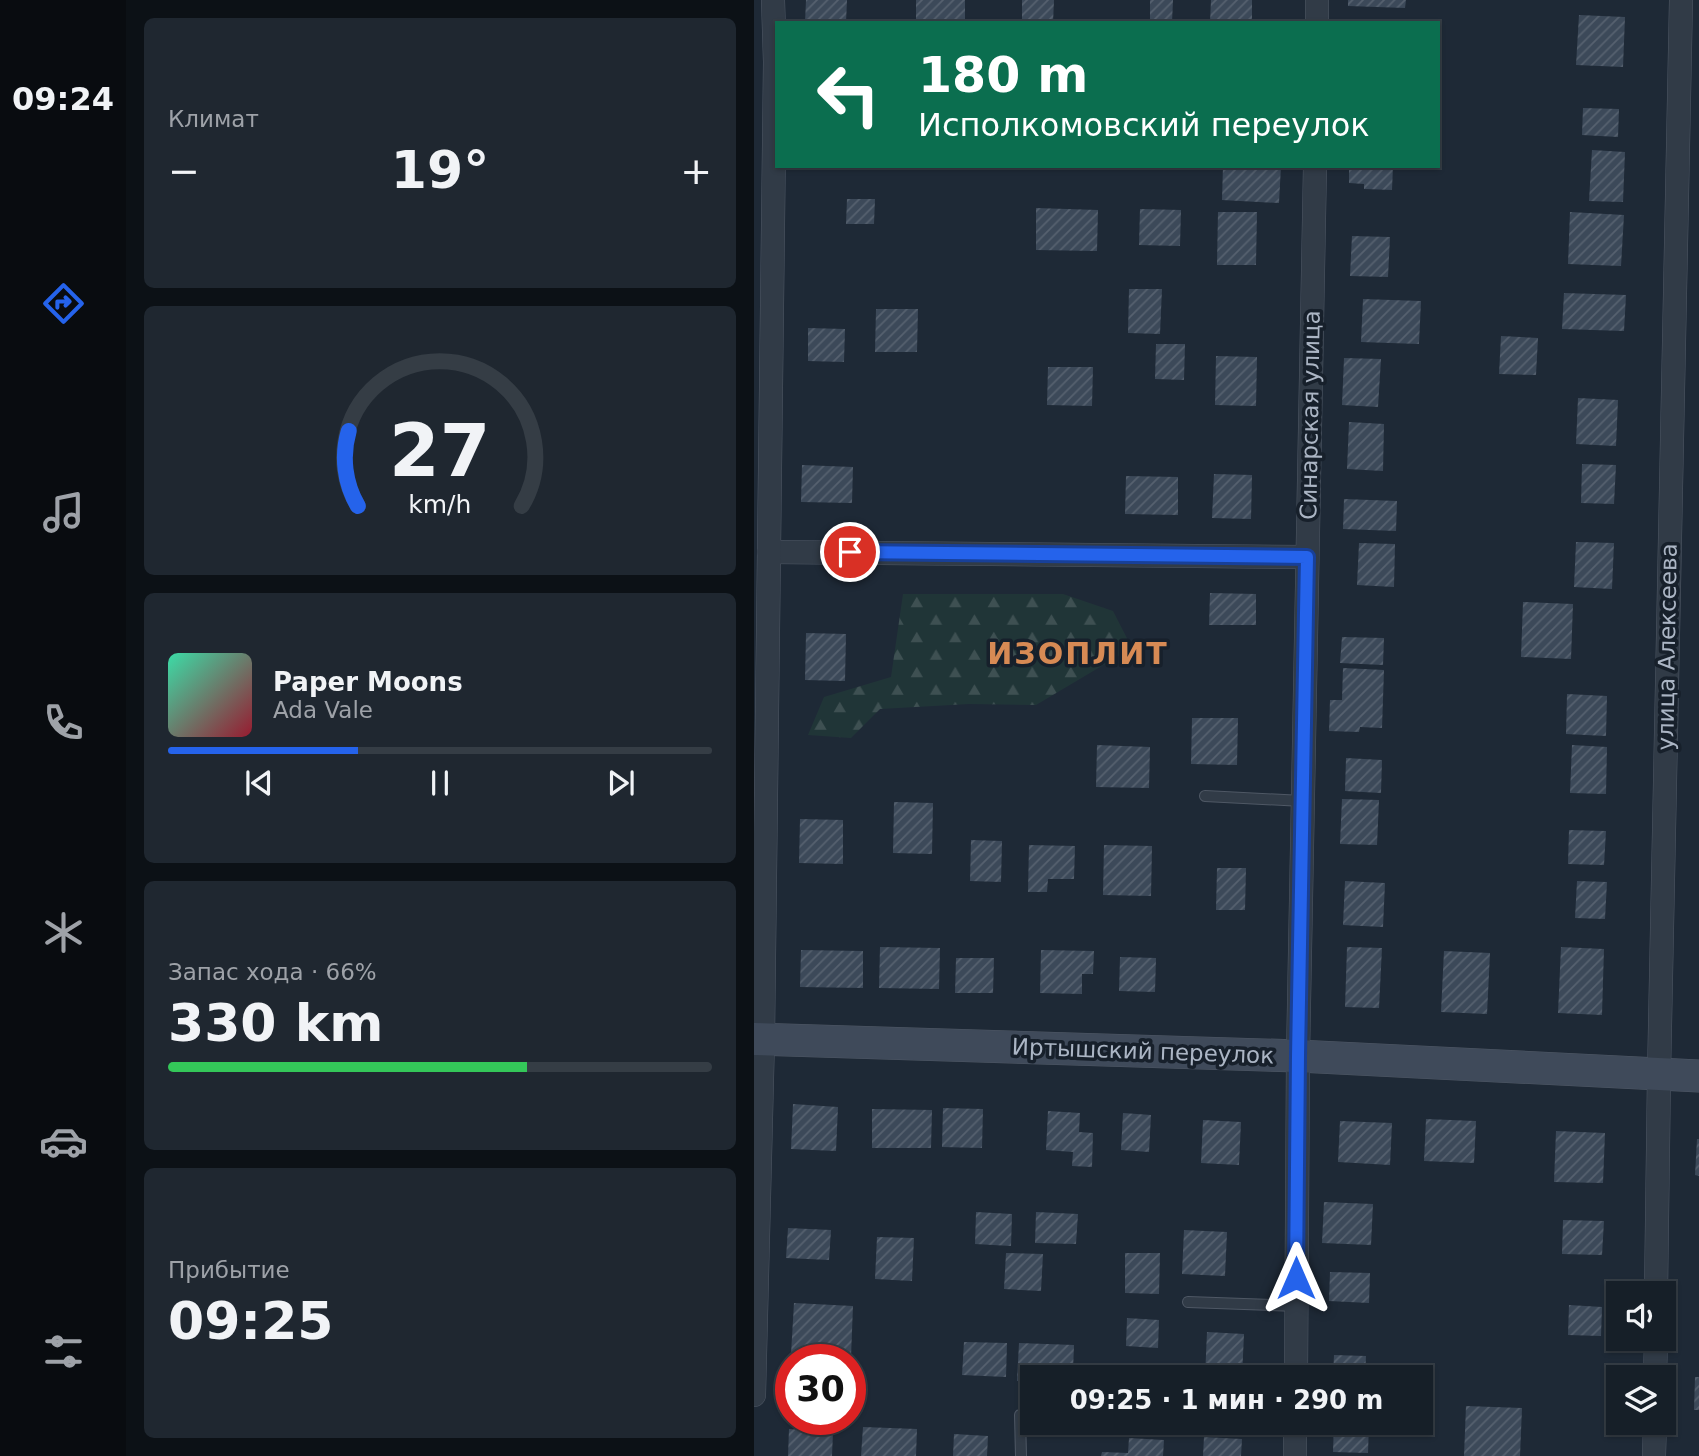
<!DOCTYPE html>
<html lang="ru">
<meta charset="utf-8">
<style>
:root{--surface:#161f28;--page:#1f2730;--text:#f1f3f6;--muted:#9ea2a8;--line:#353d45;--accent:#2563eb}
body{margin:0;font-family:"DejaVu Sans",sans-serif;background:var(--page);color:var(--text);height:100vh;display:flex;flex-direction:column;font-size:26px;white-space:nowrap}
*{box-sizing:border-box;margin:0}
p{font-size:23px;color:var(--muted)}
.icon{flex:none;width:38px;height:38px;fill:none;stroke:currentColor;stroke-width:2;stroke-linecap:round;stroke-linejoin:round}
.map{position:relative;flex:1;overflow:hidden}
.side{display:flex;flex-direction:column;gap:18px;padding:18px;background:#0c1116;width:628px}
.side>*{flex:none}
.banner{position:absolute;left:21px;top:21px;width:665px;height:147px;border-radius:0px;box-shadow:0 2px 5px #0004,0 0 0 2px var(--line);background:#0b6e4f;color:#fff;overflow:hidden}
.controls{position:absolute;left:852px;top:1281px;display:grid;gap:14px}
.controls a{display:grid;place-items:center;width:70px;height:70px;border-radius:0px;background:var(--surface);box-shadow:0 2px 5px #0004,0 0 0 2px var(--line);font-size:35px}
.speed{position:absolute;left:21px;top:1344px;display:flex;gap:14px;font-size:35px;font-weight:700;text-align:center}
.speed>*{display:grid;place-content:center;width:91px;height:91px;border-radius:50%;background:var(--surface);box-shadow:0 2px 5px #0004,0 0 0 2px var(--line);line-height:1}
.speed .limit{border:10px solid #d22;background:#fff;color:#111}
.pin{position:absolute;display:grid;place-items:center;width:60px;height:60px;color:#fff;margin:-30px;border:4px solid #fff;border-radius:50%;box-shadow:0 2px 7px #0007}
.me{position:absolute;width:77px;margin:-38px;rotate:0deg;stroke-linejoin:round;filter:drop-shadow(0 0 5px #0008)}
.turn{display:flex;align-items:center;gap:24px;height:147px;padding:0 28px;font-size:32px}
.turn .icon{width:91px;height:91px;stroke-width:2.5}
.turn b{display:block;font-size:49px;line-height:60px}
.big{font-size:52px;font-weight:700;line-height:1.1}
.side .card{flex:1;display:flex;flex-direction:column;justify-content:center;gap:10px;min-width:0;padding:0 24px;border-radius:10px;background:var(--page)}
.side .dial{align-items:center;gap:0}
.dial svg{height:182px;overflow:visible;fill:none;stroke:var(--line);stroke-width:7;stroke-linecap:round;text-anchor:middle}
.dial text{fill:var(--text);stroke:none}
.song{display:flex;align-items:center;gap:21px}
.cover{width:84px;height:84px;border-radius:10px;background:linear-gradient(135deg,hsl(160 70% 55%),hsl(350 70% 35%))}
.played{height:7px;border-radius:4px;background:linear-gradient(90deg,var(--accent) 35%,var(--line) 35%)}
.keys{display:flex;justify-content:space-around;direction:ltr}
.heat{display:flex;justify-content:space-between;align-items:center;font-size:38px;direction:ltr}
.charge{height:10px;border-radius:5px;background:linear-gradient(90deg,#34c759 66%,var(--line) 0)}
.trip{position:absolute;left:266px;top:1365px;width:413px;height:70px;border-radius:0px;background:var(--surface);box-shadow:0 2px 5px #0004,0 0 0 2px var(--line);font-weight:700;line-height:70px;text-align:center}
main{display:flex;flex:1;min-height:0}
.tabs{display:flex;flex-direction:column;width:126px;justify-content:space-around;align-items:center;background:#090c10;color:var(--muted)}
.tabs .icon{width:49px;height:49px}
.tabs .active{color:var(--accent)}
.tabs b{font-size:32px;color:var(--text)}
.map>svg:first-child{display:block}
.forest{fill:url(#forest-firs)}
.building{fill:url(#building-hatch)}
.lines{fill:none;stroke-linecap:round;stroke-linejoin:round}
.lane-casing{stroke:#4f5865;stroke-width:12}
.street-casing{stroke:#4f5865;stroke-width:24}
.secondary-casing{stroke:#4f5865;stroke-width:33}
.lane{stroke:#313b47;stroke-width:10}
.street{stroke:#313b47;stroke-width:23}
.secondary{stroke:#3f4a5a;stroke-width:32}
.route-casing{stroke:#184099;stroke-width:18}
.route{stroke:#2563eb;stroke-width:12}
.labels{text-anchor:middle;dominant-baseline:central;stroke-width:7;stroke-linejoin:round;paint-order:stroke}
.street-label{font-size:23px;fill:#abb5c4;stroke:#17202b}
.district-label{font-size:30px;font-weight:bold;letter-spacing:2px;fill:#d78a54;stroke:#17202b}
</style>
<main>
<nav class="tabs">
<b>09:24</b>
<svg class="icon active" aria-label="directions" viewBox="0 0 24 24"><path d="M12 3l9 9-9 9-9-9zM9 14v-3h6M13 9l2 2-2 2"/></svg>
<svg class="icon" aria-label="music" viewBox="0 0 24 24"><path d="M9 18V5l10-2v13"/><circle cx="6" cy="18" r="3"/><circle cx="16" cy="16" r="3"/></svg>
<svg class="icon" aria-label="phone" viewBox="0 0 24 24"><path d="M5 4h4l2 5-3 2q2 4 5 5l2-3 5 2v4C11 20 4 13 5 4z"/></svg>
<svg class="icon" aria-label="climate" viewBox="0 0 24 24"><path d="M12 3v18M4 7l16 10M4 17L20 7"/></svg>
<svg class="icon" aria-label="car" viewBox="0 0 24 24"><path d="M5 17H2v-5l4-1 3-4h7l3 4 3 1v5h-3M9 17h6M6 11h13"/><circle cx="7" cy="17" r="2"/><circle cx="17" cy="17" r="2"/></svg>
<svg class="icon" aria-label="filters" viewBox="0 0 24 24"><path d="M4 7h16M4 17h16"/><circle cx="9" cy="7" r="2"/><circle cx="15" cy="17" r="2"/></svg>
</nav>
<section class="side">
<div class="card"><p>Климат</p>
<div class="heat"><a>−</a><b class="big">19°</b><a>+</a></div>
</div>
<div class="card dial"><svg viewBox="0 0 100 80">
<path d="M14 69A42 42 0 1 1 86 69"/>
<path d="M14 69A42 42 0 0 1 10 36" stroke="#2563eb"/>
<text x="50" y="56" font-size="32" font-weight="700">27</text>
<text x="50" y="72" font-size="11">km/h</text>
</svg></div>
<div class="card">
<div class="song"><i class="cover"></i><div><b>Paper Moons</b><p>Ada Vale</p></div></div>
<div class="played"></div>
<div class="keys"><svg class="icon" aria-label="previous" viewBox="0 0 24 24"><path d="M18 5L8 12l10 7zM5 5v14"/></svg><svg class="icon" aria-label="pause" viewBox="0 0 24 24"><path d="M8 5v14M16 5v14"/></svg><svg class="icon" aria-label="next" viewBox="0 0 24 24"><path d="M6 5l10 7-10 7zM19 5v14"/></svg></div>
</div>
<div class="card"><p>Запас хода · 66%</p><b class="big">330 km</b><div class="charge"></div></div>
<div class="card"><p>Прибытие</p><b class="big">09:25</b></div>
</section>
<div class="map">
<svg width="945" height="1456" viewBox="0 0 945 1456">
<defs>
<pattern id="forest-firs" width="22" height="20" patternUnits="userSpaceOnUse" patternTransform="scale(1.75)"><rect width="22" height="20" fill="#203537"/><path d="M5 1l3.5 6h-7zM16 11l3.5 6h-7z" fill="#3e5052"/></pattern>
<pattern id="building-hatch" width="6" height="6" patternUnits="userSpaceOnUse" patternTransform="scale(1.75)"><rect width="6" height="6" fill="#3c4959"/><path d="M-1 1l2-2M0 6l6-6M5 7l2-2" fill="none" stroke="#56616f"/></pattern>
</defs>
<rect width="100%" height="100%" fill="#1e2936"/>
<path class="forest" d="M 149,594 L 309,594 L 359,611 L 378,648 L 282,705 L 215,704 L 126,709 L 97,738 L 54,735 L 70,697 L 137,677 Z"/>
<g class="building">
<path d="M 52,0 L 93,0 L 92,23 L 51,23 Z"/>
<rect x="162" y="0" width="49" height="23"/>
<path d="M 268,0 L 300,0 L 299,23 L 268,23 Z"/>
<path d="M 396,0 L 419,0 L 418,23 L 396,23 Z"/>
<path d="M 457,0 L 498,0 L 498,23 L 456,23 Z"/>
<path d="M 594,0 L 652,0 L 651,8 L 594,6 Z"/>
<path d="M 825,15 L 871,17 L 869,67 L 822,65 Z"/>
<path d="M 829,108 L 865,109 L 864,137 L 828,135 Z"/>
<path d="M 838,150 L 871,152 L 869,202 L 835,201 Z"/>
<path d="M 469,166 L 527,166 L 525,203 L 468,200 Z"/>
<path d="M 595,166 L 639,166 L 638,190 L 610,189 L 610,184 L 595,183 Z"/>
<path d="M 93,199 L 121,199 L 120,224 L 92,224 Z"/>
<path d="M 282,208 L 344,210 L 343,251 L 282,250 Z"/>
<path d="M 386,209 L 427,210 L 426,246 L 385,245 Z"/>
<path d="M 464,212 L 503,212 L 502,265 L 463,265 Z"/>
<path d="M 816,212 L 870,215 L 867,266 L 814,264 Z"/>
<path d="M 598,236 L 636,237 L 634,277 L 596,276 Z"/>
<path d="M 375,289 L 408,289 L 406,334 L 374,333 Z"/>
<path d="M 810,293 L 872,295 L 870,331 L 808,329 Z"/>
<path d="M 609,299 L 667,301 L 665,344 L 607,342 Z"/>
<path d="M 122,309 L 164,309 L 163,352 L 121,352 Z"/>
<path d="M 54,328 L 91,329 L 90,362 L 54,361 Z"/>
<path d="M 747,336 L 784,338 L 782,375 L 745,374 Z"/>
<path d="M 402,344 L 431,344 L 430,380 L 401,379 Z"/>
<path d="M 462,356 L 503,357 L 502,406 L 461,405 Z"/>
<path d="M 590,358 L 627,359 L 624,407 L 588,405 Z"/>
<path d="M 294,367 L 339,367 L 338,406 L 293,405 Z"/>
<path d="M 824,398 L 864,400 L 862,446 L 822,444 Z"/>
<path d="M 595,422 L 630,424 L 629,471 L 593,469 Z"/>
<path d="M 828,464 L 862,465 L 860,504 L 827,503 Z"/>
<path d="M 48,465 L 99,467 L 98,503 L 47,502 Z"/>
<path d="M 460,474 L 498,475 L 497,519 L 458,518 Z"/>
<path d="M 372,476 L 424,477 L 424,515 L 371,514 Z"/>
<path d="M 590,499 L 643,501 L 642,531 L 589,529 Z"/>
<path d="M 822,542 L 860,543 L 858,589 L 820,587 Z"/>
<path d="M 605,543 L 641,544 L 640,587 L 603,585 Z"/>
<path d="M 456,593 L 502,594 L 502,625 L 455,625 Z"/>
<path d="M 769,602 L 819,604 L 817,659 L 767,657 Z"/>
<path d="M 52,633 L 92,634 L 91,681 L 51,680 Z"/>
<path d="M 588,637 L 630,638 L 629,665 L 586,663 Z"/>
<path d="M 589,668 L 630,670 L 628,728 L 606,727 L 605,732 L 575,731 L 576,700 L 588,700 Z"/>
<path d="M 813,694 L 853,696 L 852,736 L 812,734 Z"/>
<path d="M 438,718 L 484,718 L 483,765 L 437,764 Z"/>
<path d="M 343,745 L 396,747 L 395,788 L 342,787 Z"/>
<path d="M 818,745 L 853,747 L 852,794 L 816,793 Z"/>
<path d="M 592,758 L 628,760 L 627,793 L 591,791 Z"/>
<path d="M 588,799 L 625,800 L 623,845 L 586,844 Z"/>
<path d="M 140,802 L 179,803 L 178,854 L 139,853 Z"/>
<path d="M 46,819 L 89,820 L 89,864 L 45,863 Z"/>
<path d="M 815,830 L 852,831 L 850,865 L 814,864 Z"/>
<path d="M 217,840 L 248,841 L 247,882 L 216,881 Z"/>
<path d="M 275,845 L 321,846 L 320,879 L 294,879 L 293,892 L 274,892 Z"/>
<path d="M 350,845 L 398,846 L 397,896 L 349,895 Z"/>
<path d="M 463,868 L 492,868 L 491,910 L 462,910 Z"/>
<path d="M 591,881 L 631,883 L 629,927 L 589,925 Z"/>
<path d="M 823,881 L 853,882 L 851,919 L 821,918 Z"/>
<path d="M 126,947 L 186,948 L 185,989 L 125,988 Z"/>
<path d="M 593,947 L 628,948 L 625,1008 L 591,1007 Z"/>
<path d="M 807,947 L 850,949 L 848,1015 L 804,1013 Z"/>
<path d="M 47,950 L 109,951 L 109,988 L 46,987 Z"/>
<path d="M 287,950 L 340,951 L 339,974 L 328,974 L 328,994 L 286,993 Z"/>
<path d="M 690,951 L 736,953 L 733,1014 L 687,1012 Z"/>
<path d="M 366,957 L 402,958 L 401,992 L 365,991 Z"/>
<path d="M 202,958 L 240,958 L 239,993 L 201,993 Z"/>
<path d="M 39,1104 L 84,1107 L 82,1151 L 37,1149 Z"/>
<path d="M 189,1108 L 229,1109 L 228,1148 L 188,1147 Z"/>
<path d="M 118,1109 L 178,1110 L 177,1148 L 118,1148 Z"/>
<path d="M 294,1111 L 326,1113 L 325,1132 L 339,1133 L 338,1167 L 318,1166 L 319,1152 L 292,1150 Z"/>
<path d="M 369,1113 L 397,1115 L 395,1152 L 367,1150 Z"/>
<path d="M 672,1119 L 722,1121 L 720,1163 L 670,1161 Z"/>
<path d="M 449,1120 L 487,1122 L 485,1165 L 447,1163 Z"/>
<path d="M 586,1121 L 638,1123 L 636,1165 L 584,1162 Z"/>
<path d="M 802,1131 L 851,1133 L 849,1183 L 800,1182 Z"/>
<path d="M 943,1139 L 945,1139 L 945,1176 L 941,1175 Z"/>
<path d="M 570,1202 L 619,1204 L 617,1245 L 568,1243 Z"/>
<path d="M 222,1212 L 258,1214 L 257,1246 L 221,1244 Z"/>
<path d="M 282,1212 L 324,1214 L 322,1244 L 281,1243 Z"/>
<path d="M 809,1220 L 850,1221 L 848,1255 L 808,1254 Z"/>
<path d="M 34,1228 L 77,1230 L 75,1260 L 32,1258 Z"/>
<path d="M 430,1230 L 473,1232 L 471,1276 L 428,1274 Z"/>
<path d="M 123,1237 L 160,1238 L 158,1281 L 121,1279 Z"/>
<path d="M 252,1253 L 289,1254 L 287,1291 L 250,1289 Z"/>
<path d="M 371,1253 L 406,1253 L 405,1294 L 371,1293 Z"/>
<path d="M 576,1272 L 616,1273 L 615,1303 L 575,1301 Z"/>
<path d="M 40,1303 L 99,1306 L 97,1357 L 37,1354 Z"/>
<path d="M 815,1305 L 848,1307 L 847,1336 L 814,1335 Z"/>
<path d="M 373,1318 L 405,1320 L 404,1348 L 372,1346 Z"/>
<path d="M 453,1332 L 490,1334 L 488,1377 L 451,1377 Z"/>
<path d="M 210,1342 L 253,1343 L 252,1377 L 208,1375 Z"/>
<path d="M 265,1343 L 320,1345 L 319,1371 L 298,1370 L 298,1377 L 278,1377 L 278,1381 L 263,1381 Z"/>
<path d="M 580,1355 L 612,1356 L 611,1377 L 579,1377 Z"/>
<path d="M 941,1377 L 945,1377 L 945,1410 L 940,1410 Z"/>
<path d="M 712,1406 L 768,1408 L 766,1456 L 710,1456 Z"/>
<path d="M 580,1423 L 615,1423 L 614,1453 L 579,1452 Z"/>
<path d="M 109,1427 L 163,1429 L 162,1456 L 107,1456 Z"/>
<path d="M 35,1429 L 79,1432 L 78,1456 L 34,1456 Z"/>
<path d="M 200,1434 L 234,1436 L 233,1456 L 199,1456 Z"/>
<path d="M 450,1437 L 488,1439 L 487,1456 L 449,1456 Z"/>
<path d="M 375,1438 L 410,1440 L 409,1456 L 347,1456 L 348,1452 L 374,1453 Z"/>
</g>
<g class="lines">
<defs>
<g id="lane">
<path d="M 451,796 L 549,801"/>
<path d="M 434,1302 L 542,1306"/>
<path d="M 266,1415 L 267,1456"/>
</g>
<g id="street">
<path d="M 563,23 L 563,0"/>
<path d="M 15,552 L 553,557"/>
<path d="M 902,1293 L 905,1075 L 927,0"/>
<path d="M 542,1377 L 544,1056 L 561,166"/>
<path d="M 901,1377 L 902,1339"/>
<path d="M 0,1395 L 9,1039 L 21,62 L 19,0"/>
<path d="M 541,1456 L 541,1423"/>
<path d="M 900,1456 L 901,1423"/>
</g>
<path id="secondary" d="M 0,1039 L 544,1056 L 945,1076"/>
</defs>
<use href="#lane" class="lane-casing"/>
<use href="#street" class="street-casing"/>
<use href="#secondary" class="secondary-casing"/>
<use href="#lane" class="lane"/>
<use href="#street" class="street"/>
<use href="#secondary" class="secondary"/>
</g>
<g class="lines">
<defs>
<path id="route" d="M 96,552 L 553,557 L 544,1056 L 542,1278"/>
</defs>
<use href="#route" class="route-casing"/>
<use href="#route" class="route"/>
</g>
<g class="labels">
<g class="street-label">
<text transform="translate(556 415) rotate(-89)">Синарская улица</text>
<text transform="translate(913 647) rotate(-89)">улица Алексеева</text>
<text transform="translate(389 1051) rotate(2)">Иртышский переулок</text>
</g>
<g class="district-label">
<text x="324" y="653">ИЗОПЛИТ</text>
</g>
</g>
</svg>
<div class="controls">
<a><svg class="icon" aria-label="sound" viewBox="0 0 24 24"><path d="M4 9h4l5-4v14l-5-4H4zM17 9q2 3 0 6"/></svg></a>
<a><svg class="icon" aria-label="layers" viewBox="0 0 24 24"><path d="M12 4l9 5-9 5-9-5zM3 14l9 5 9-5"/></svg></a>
</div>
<div class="speed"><div class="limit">30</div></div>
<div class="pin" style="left:96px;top:552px;background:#d93025"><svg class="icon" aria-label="arrive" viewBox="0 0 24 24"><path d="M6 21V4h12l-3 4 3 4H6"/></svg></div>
<svg class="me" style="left:542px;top:1278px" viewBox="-20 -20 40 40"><path d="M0-17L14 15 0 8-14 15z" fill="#2563eb" stroke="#fff" stroke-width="4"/></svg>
<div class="trip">09:25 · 1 мин · 290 m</div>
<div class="banner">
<div class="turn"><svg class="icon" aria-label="left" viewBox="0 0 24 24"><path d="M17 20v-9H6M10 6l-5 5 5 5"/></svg><div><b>180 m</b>Исполкомовский переулок</div></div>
</div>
</div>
</main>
